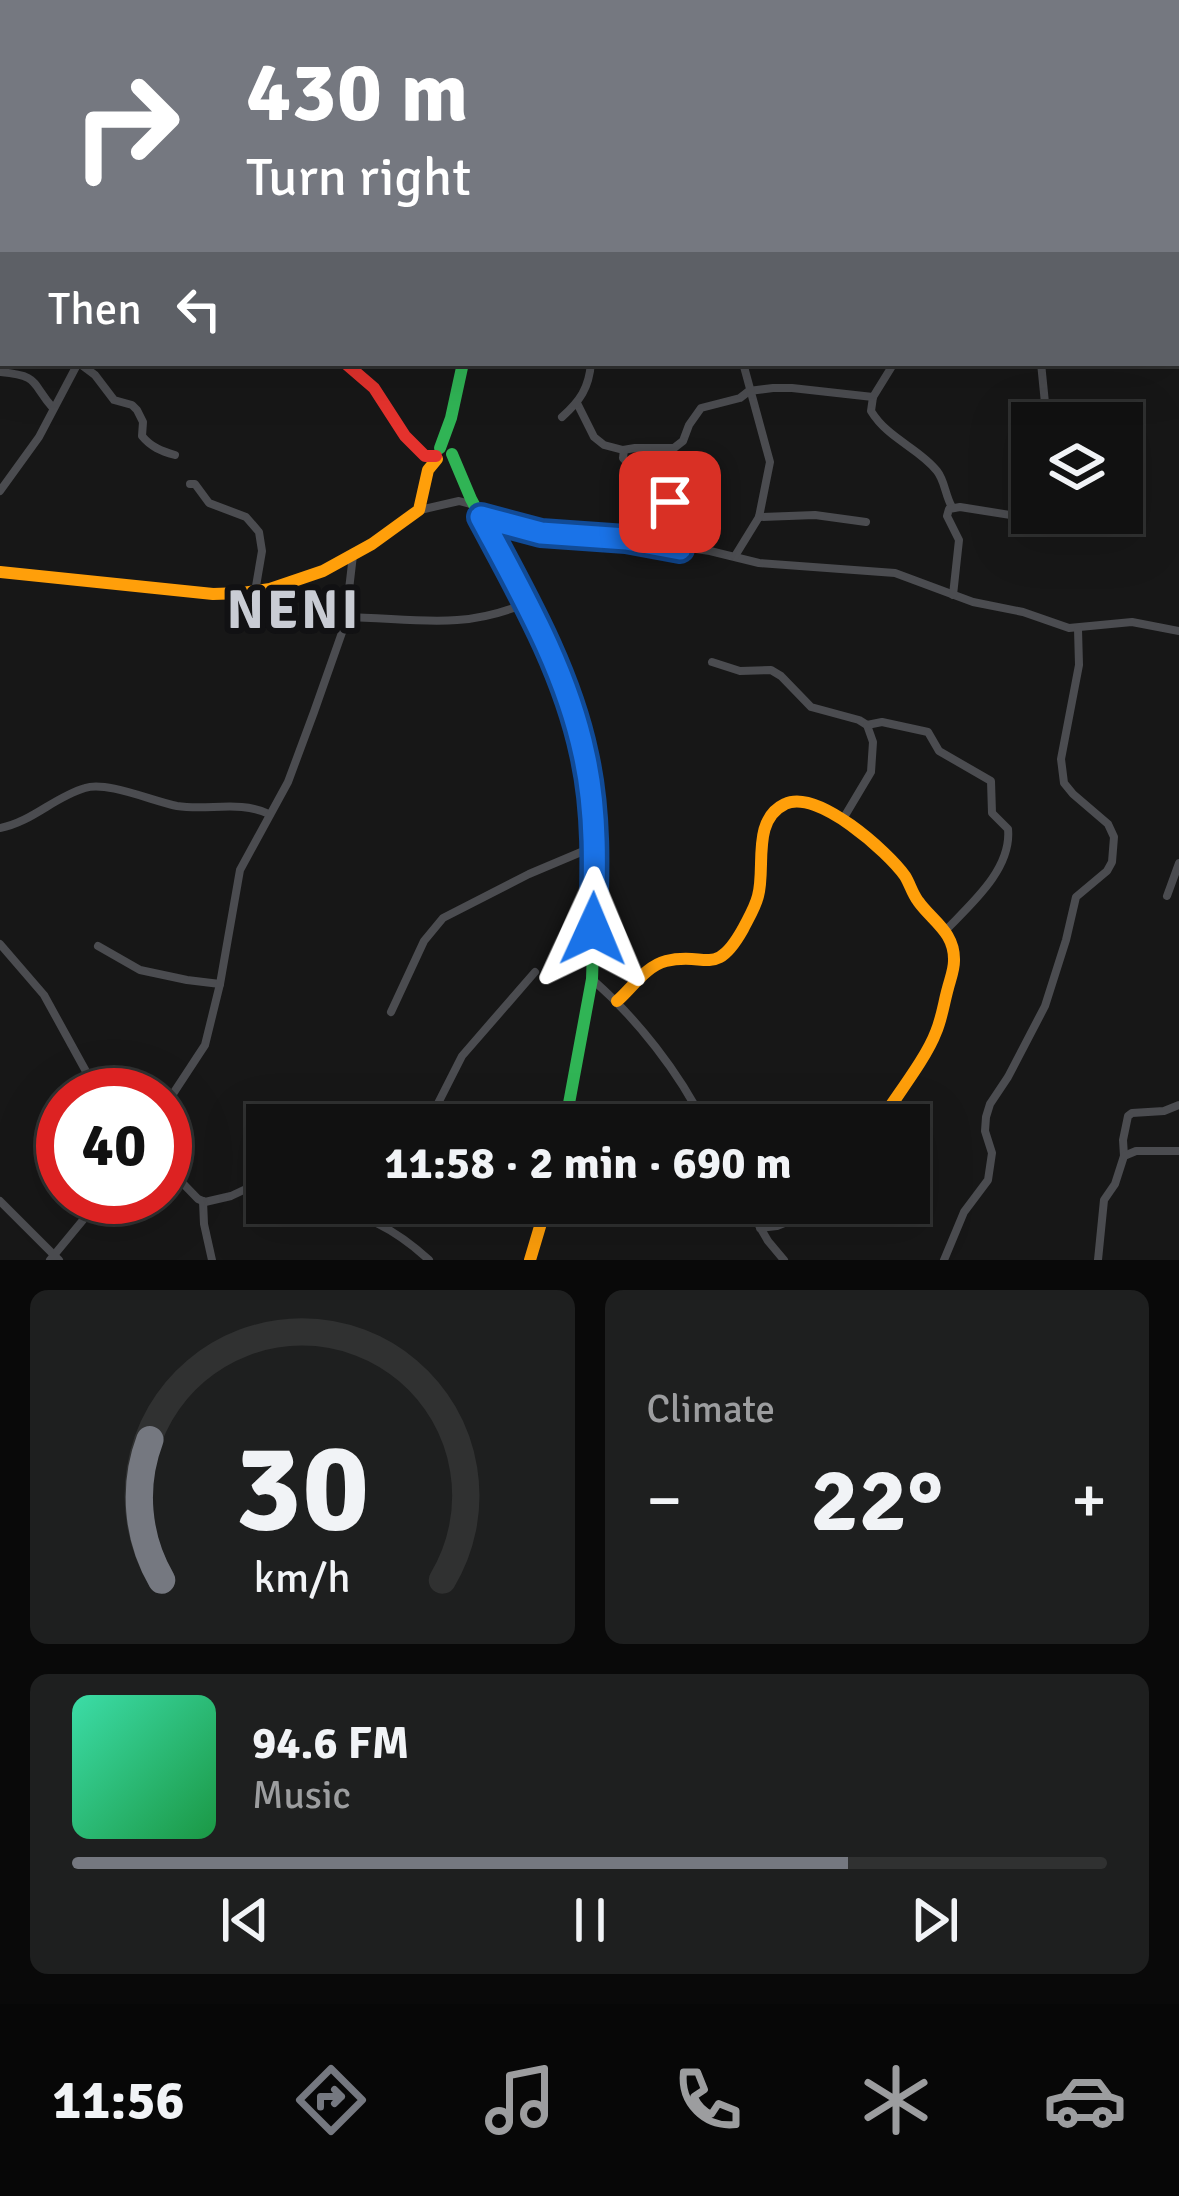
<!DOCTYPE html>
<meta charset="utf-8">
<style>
:root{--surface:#111;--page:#1e1f1f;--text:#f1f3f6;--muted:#9c9d9f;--line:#303131;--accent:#757880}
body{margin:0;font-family:Signika,sans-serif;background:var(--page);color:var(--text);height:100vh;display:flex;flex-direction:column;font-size:45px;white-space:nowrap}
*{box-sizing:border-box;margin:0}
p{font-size:39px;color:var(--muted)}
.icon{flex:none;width:66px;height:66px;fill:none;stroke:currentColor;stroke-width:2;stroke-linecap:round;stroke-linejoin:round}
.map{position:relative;height:1260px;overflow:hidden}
.panel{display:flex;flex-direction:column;gap:30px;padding:30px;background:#090909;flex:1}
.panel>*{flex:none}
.top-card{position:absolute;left:0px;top:0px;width:1179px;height:366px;box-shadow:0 12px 48px #0002,0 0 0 3px var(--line);background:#757880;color:#fff;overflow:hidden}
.buttons{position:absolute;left:1011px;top:402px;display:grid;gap:24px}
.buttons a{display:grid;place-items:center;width:132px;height:132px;border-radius:0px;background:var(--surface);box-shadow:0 12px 48px #0002,0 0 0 3px var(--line);font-size:60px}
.speed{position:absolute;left:36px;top:1068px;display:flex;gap:24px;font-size:60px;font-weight:700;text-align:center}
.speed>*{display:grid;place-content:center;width:156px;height:156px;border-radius:50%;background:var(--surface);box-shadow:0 12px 48px #0002,0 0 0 3px var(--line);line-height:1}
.speed .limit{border:18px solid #d22;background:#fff;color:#111}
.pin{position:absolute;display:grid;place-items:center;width:102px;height:102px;color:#fff;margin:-51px;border-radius:24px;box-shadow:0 6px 18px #0006}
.me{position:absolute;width:132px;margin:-66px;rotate:1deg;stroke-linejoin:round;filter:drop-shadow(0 0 9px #0008)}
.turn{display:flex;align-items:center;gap:42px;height:252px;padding:0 48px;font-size:54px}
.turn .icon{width:156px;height:156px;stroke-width:2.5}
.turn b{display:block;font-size:84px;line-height:102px}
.then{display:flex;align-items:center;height:114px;padding:0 48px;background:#0003;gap:24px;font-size:45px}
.big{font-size:90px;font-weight:800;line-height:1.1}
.panel .widget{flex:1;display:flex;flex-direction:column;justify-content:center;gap:18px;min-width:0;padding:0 42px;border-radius:18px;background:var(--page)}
.panel .dial{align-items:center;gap:0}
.dial svg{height:312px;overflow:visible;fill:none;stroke:var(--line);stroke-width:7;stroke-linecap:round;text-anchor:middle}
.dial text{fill:var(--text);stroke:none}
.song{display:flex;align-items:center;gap:36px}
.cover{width:144px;height:144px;border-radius:18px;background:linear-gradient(135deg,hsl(160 70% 55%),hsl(140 70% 35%))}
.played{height:12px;border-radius:6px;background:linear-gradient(90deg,var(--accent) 75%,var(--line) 75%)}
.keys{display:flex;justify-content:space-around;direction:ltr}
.heat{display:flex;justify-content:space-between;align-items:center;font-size:66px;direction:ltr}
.panel .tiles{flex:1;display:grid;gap:30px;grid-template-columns:1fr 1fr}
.widget:last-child{grid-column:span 2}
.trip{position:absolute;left:246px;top:1104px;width:684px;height:120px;border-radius:0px;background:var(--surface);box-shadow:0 12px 48px #0002,0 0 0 3px var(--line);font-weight:800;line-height:120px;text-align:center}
.tabs{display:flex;height:192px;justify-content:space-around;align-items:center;background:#070707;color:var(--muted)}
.tabs .icon{width:84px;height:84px}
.tabs .current{color:var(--accent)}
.tabs b{font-size:54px;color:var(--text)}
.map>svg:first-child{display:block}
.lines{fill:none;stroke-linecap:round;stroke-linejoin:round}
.street{stroke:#4b4c50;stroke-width:8}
.fast{stroke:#30b455;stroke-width:12}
.slow{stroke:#ff9f0a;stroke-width:12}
.jam{stroke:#e5322d;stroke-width:12}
.route-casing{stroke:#114b97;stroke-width:30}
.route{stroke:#1a73e8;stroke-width:21}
.labels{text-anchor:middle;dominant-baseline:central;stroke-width:12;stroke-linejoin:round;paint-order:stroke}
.district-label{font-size:54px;font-weight:bold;letter-spacing:3px;fill:#c9ccd4;stroke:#111113}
</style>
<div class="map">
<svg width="1179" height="1260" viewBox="0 0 1179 1260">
<rect width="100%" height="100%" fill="#171717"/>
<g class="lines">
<g class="street">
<path d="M 234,0 L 236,3"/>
<path d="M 712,0 L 715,3"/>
<path d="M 108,3 L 109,0"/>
<path d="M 268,3 L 268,0"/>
<path d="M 343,3 L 352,0"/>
<path d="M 1176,96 L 1179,96"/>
<path d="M 0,101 L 3,102"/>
<path d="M 1176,206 L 1179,208"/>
<path d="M 79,363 L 95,375 L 114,400 L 132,405 L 137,410 L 143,422 L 142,436 C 151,447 161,451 175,455"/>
<path d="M 894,363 L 873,397 L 871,411 C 888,439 919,448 937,471 C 945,481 945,495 952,507"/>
<path d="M 1041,363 L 1047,423"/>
<path d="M 0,372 C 41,376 30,382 53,408"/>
<path d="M 577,403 L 594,437 L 604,445 L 623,450 L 635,448 L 674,448 L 683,441 L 689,425 L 701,408 L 740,398 L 749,391 L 773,388 L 792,388 L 873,397"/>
<path d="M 562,417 C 580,401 589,388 591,363"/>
<path d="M 624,450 L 623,458 C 639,476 659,490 674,508 L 666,530 L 682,538 L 680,549"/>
<path d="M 190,484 L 195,484 L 209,503 L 246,517 L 259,532 L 262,551 L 255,592"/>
<path d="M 0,491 L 39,437 L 78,363"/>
<path d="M 420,510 L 459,501 L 474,505"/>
<path d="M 482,517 L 541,533 L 627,539 L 710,551 L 759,563 L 895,573 L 973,602 L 1023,612 L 1069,628 L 1132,622 L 1179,631"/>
<path d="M 759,517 L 815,515 L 866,522"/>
<path d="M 735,556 L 759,517 L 770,462 L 743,363"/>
<path d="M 953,595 L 959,540 L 947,516 L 949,509 L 960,507 L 1029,518 L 1039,518 L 1044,513"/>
<path d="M 345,617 C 413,618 461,631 526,603"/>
<path d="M 712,662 L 740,671 L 771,670 L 781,676 L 811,707 L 859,720 L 867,725 L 873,742 L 871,772 L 843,819"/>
<path d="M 867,725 L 882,722 L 928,732 L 939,751 L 991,781 L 992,813 L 1008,829 C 1012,869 971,904 946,930"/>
<path d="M 0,828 C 32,822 54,797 85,788 C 107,781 152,801 177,806 C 208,811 240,800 269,814"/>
<path d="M 1167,896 L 1179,863"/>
<path d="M 0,944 L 44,995 L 99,1095"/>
<path d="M 98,946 L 140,970 L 187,980 L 220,984"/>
<path d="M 593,980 C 637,1019 679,1072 705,1125"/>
<path d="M 391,1012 L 424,941 L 443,918 L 529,874 L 593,847"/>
<path d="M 165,1106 L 205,1045 L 220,984 L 240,870 L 288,782 L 314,712 L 345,624 L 353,555"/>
<path d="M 427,1125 L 462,1056 L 535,972"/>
<path d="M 1124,1156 L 1123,1140 L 1128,1116 L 1132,1113 L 1164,1111 L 1179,1105"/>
<path d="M 165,1165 L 198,1199 L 205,1202 L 231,1196 L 248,1188 L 267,1187"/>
<path d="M 0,1201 L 59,1260"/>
<path d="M 203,1201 L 204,1224 L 212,1260"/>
<path d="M 320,1203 C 367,1217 392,1226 429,1260"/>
<path d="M 746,1203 L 768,1241 L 784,1260"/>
<path d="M 760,1228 L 777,1226 L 834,1203"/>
<path d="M 50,1260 L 102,1197"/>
<path d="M 944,1260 L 964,1212 L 988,1180 L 992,1153 L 985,1131 L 986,1117 L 990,1104 L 1008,1077 L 1045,1006 L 1066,940 L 1076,897 L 1107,871 L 1112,862 L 1114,837 L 1108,824 L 1073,794 L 1064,783 L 1061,759 L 1079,665 L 1078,629"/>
<path d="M 1098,1260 L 1104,1200 L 1115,1184 L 1124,1156 L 1136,1151 L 1179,1151"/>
</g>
<g class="fast">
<path d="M 605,3 L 607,0"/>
<path d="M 0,174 L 3,175"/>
<path d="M 440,448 L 451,418 L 463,363"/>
<path d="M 452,454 L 471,499 L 538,624 L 577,725 L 590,783 L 595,891 L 592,979 L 565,1125"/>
</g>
<g class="slow">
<path d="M 0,572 L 213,594 L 242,593 L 270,589 L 323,571 L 372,544 L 419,510 L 428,470 L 437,459"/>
<path d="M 617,1001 C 632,988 646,966 666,961 C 706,951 715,979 743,929 C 748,919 755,908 758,896 C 766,868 751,820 785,804 C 817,788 888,852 905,876 C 910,884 912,893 918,901 C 932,921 955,932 954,961 C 954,970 950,980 948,988 C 944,1002 942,1018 936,1032 C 926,1059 894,1099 878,1125"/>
<path d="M 530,1260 L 547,1203"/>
</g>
<path class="jam" d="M 345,363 L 374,388 L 405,436 L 425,456 L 436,456"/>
</g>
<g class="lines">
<defs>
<path id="route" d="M 593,929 C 595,871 597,811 584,754 C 566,669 521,592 481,517 L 541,533 L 626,539 L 680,549 L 682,538 L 665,530 L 675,510 L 670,502"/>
</defs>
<use href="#route" class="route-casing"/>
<use href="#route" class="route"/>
</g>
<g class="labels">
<g class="district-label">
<text x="294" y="610">NENI</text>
</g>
</g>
</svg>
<div class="buttons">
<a><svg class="icon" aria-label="layers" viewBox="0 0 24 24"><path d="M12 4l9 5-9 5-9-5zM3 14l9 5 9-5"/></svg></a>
</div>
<div class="speed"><div class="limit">40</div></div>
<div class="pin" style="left:670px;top:502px;background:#d93025"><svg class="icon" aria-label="arrive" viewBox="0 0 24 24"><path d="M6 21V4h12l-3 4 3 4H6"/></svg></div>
<svg class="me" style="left:593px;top:929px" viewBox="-20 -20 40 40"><path d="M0-17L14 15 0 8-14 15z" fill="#1a73e8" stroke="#fff" stroke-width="4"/></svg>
<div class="trip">11:58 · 2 min · 690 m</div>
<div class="top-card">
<div class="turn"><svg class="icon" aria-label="right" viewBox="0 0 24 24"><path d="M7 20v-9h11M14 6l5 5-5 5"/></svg><div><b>430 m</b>Turn right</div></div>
<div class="then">Then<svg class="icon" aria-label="left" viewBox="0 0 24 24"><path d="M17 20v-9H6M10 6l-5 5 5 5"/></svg></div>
</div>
</div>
<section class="panel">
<div class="tiles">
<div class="widget dial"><svg viewBox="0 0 100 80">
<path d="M14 69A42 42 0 1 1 86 69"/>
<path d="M14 69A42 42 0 0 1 11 33" stroke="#757880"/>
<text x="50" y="56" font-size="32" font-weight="700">30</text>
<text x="50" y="72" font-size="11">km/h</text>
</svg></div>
<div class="widget"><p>Climate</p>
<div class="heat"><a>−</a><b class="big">22°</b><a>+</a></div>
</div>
<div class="widget">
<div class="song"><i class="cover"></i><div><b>94.6 FM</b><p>Music</p></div></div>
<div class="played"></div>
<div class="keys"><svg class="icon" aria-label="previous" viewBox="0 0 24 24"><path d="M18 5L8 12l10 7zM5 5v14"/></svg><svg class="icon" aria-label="pause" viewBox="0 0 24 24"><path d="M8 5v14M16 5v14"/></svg><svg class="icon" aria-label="next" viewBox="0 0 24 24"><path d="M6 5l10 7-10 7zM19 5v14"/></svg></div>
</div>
</div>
</section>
<nav class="tabs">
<b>11:56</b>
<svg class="icon current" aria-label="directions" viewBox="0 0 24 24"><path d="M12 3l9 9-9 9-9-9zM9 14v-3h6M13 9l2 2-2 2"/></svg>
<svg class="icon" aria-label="music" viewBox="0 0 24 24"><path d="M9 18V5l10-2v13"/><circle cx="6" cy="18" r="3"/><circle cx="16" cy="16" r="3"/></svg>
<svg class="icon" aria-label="phone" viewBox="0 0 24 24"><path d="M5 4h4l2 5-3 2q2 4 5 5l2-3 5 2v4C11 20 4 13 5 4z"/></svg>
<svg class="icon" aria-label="climate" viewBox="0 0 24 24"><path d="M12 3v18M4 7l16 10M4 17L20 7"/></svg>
<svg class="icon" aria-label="car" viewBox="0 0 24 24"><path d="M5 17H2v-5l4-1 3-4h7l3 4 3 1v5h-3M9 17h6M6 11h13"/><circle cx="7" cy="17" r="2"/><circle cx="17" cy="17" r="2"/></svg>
</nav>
